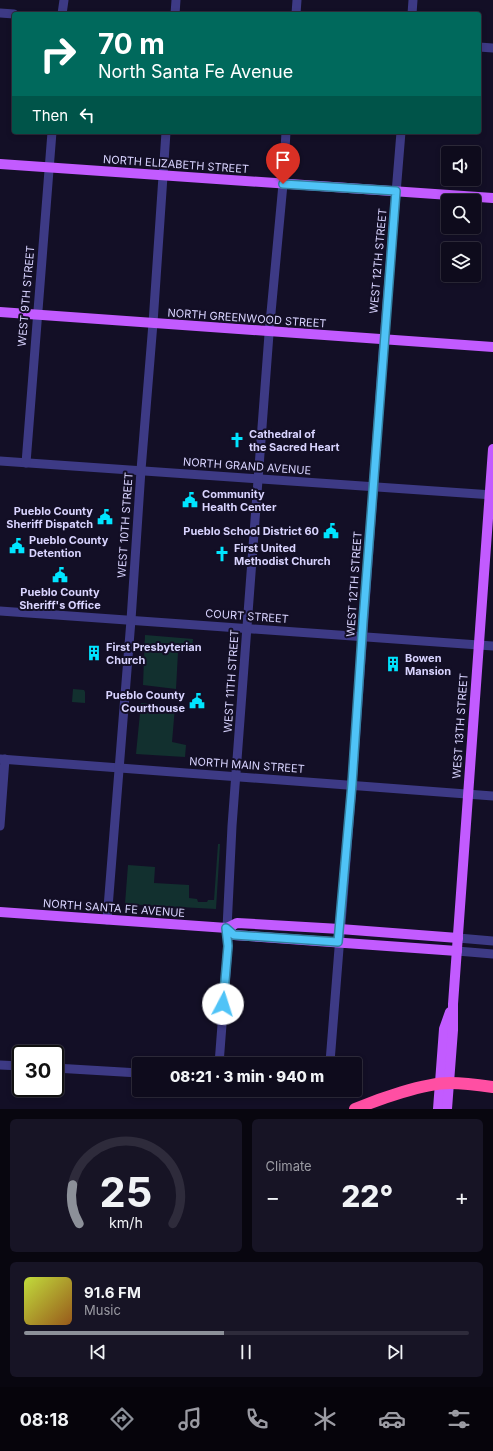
<!DOCTYPE html>
<meta charset="utf-8">
<style>
:root{--surface:#0e0b1c;--page:#171425;--text:#f1f3f6;--muted:#9b9ba3;--line:#2e2b3b;--accent:#8c9099}
body{margin:0;font-family:Inter,sans-serif;background:var(--page);color:var(--text);height:100vh;display:flex;flex-direction:column;font-size:15px;white-space:nowrap}
*{box-sizing:border-box;margin:0}
p{font-size:13px;color:var(--muted)}
.icon{flex:none;width:22px;height:22px;fill:none;stroke:currentColor;stroke-width:2;stroke-linecap:round;stroke-linejoin:round}
.map{position:relative;height:1109px;overflow:hidden}
.panel{display:flex;flex-direction:column;gap:10px;padding:10px;background:#08060f;flex:1}
.panel>*{flex:none}
.hud{position:absolute;left:12px;top:12px;width:469px;height:122px;border-radius:4px;box-shadow:0 2px 6px #0003,0 0 0 1px var(--line);background:#00695c;color:#fff;overflow:hidden}
.controls{position:absolute;left:441px;top:146px;display:grid;gap:8px}
.controls a{display:grid;place-items:center;width:40px;height:40px;border-radius:4px;background:var(--surface);box-shadow:0 2px 6px #0003,0 0 0 1px var(--line);font-size:20px}
.speed{position:absolute;left:12px;top:1045px;display:flex;gap:8px;font-size:20px;font-weight:700;text-align:center}
.speed>*{display:grid;place-content:center;width:52px;height:52px;border-radius:50%;background:var(--surface);box-shadow:0 2px 6px #0003,0 0 0 1px var(--line);line-height:1}
.speed .limit{border:2px solid #111;border-radius:6px;background:#fff;color:#111}
.pin{position:absolute;display:grid;place-items:center;width:34px;height:34px;color:#fff;margin:-41px -17px;border-radius:50% 50% 50% 0;rotate:-45deg;box-shadow:0 0 4px #0007}
.pin .icon{rotate:45deg}
.me{position:absolute;width:44px;margin:-22px;rotate:5deg;stroke-linejoin:round;filter:drop-shadow(0 0 3px #0008)}
.turn{display:flex;align-items:center;gap:14px;height:84px;padding:0 20px;font-size:18px}
.turn .icon{width:52px;height:52px;stroke-width:2.5}
.turn b{display:block;font-size:28px;line-height:34px}
.then{display:flex;align-items:center;height:38px;padding:0 20px;background:#0003;gap:8px;font-size:15px}
.big{font-size:30px;font-weight:800;line-height:1.1}
.panel .card{flex:1;display:flex;flex-direction:column;justify-content:center;gap:6px;min-width:0;padding:0 14px;border-radius:6px;background:var(--page)}
.panel .dial{align-items:center;gap:0}
.dial svg{height:104px;overflow:visible;fill:none;stroke:var(--line);stroke-width:7;stroke-linecap:round;text-anchor:middle}
.dial text{fill:var(--text);stroke:none}
.song{display:flex;align-items:center;gap:12px}
.cover{width:48px;height:48px;border-radius:6px;background:linear-gradient(135deg,hsl(70 70% 55%),hsl(30 70% 35%))}
.played{height:4px;border-radius:2px;background:linear-gradient(90deg,var(--accent) 45%,var(--line) 45%)}
.keys{display:flex;justify-content:space-around;direction:ltr}
.heat{display:flex;justify-content:space-between;align-items:center;font-size:22px;direction:ltr}
.panel .tiles{flex:1;display:grid;gap:10px;grid-template-columns:1fr 1fr}
.card:last-child{grid-column:span 2}
.trip{position:absolute;left:132px;top:1057px;width:230px;height:40px;border-radius:4px;background:var(--surface);box-shadow:0 2px 6px #0003,0 0 0 1px var(--line);font-weight:800;line-height:40px;text-align:center}
.tabs{display:flex;height:64px;justify-content:space-around;align-items:center;background:#06040b;color:var(--muted)}
.tabs .icon{width:28px;height:28px}
.tabs .active{color:var(--accent)}
.tabs b{font-size:18px;color:var(--text)}
.map>svg:first-child{display:block}
.green{fill:#12302f}
.lines{fill:none;stroke-linecap:round;stroke-linejoin:round}
.minor{stroke:#3d3a85;stroke-width:9}
.major{stroke:#c25bff;stroke-width:10}
.highway{stroke:#ff4fa3;stroke-width:12}
.route-casing{stroke:#337fa1;stroke-width:10}
.route{stroke:#4fc3f7;stroke-width:7}
.labels{text-anchor:middle;dominant-baseline:central;stroke-width:4;stroke-linejoin:round;paint-order:stroke}
.street-label{font-size:11px;fill:#d9d4ff;stroke:#130f26}
.poi-label{font-size:11px;font-weight:bold;fill:#d9d4ff;stroke:#130f26;text-anchor:start}
</style>
<div class="map">
<svg width="493" height="1109" viewBox="0 0 493 1109">
<rect width="100%" height="100%" fill="#130f26"/>
<g class="green">
<path d="M 145,635 L 193,639 L 192,652 L 178,652 L 176,689 L 143,685 Z"/>
<path d="M 73,689 L 84,690 L 85,692 L 85,703 L 72,702 Z"/>
<path d="M 141,703 L 175,706 L 172,742 L 186,745 L 185,757 L 136,754 Z"/>
<path d="M 218,844 L 220,844 L 216,909 L 125,904 L 128,865 L 155,867 L 154,883 L 189,885 L 189,898 L 197,899 L 198,902 L 207,902 L 208,900 L 214,900 Z"/>
</g>
<g class="lines">
<g class="minor">
<path d="M 0,13 L 14,14"/>
<path d="M 62,14 L 64,0"/>
<path d="M 175,14 L 176,0"/>
<path d="M 296,14 L 297,0"/>
<path d="M 412,14 L 413,0"/>
<path d="M 479,47 L 493,48"/>
<path d="M 0,461 L 493,495"/>
<path d="M 26,463 L 52,132"/>
<path d="M 0,611 L 493,646"/>
<path d="M 0,759 L 493,796"/>
<path d="M 0,826 L 5,759"/>
<path d="M 107,920 L 131,620 L 141,470 L 153,323 L 166,132"/>
<path d="M 458,938 L 493,941"/>
<path d="M 457,951 L 493,954"/>
<path d="M 330,1062 L 352,785 L 384,340 L 401,132"/>
<path d="M 219,1064 L 228,946 L 227,928 L 232,826 L 269,334 L 283,184 L 286,132"/>
<path d="M 0,1065 L 21,1066"/>
<path d="M 55,1068 L 139,1073"/>
</g>
<g class="major">
<path d="M 0,164 L 493,198"/>
<path d="M 0,312 L 493,347"/>
<path d="M 0,912 L 227,928 L 237,923 L 340,929 L 458,938"/>
<path d="M 227,928 L 234,935 L 457,951"/>
<path d="M 438,1109 L 444,1029 L 450,1012"/>
<path d="M 447,1109 L 453,1030 L 453,1004 L 493,449"/>
</g>
<path class="highway" d="M 355,1109 C 379,1099 424,1083 450,1083 C 464,1083 479,1085 493,1087"/>
</g>
<g class="lines">
<defs>
<path id="route" d="M 223,1004 L 228,946 L 226,928 L 234,935 L 338,942 L 352,784 L 363,621 L 396,191 L 283,184"/>
</defs>
<use href="#route" class="route-casing"/>
<use href="#route" class="route"/>
</g>
<defs>
<symbol id="church-bare" viewBox="-9 -9 18 18"><path d="M-1.2-6h2.4v3.5h3.3v2.4h-3.3V6h-2.4V-.1h-3.3v-2.4h3.3Z" fill="#00e5ff" stroke="#130f26" stroke-width="2.5" paint-order="stroke"/></symbol>
<symbol id="civic-bare" viewBox="-9 -9 18 18"><path d="M-.6-6.5H3V-4.5H.6V-3L4-1V1h2V6H-6V1h2V-1L-.6-3ZM-1.2 2.5V6h2.4V2.5Z" fill="#00e5ff" stroke="#130f26" stroke-width="2.5" paint-order="stroke"/></symbol>
<symbol id="building-bare" viewBox="-9 -9 18 18"><path d="M-4-6H4V6H1V3H-1V6H-4ZM-2.5-4.3h1.7v1.8h-1.7ZM.8-4.3h1.7v1.8H.8ZM-2.5-1h1.7V.8h-1.7ZM.8-1h1.7V.8H.8Z" fill="#00e5ff" stroke="#130f26" stroke-width="2.5" paint-order="stroke"/></symbol>
</defs>
<g fill-rule="evenodd">
<use href="#church-bare" x="226" y="429" width="22" height="22"/>
<use href="#civic-bare" x="179" y="489" width="22" height="22"/>
<use href="#civic-bare" x="94" y="506" width="22" height="22"/>
<use href="#civic-bare" x="320" y="520" width="22" height="22"/>
<use href="#civic-bare" x="6" y="535" width="22" height="22"/>
<use href="#church-bare" x="211" y="543" width="22" height="22"/>
<use href="#civic-bare" x="49" y="564" width="22" height="22"/>
<use href="#building-bare" x="83" y="642" width="22" height="22"/>
<use href="#building-bare" x="382" y="653" width="22" height="22"/>
<use href="#civic-bare" x="186" y="690" width="22" height="22"/>
</g>
<g class="labels">
<g class="street-label">
<text transform="translate(176 164) rotate(4)">NORTH ELIZABETH STREET</text>
<text transform="translate(378 261) rotate(-85)">WEST 12TH STREET</text>
<text transform="translate(26 296) rotate(-85)">WEST 9TH STREET</text>
<text transform="translate(247 318) rotate(4)">NORTH GREENWOOD STREET</text>
<text transform="translate(247 466) rotate(4)">NORTH GRAND AVENUE</text>
<text transform="translate(125 525) rotate(-86)">WEST 10TH STREET</text>
<text transform="translate(354 584) rotate(-86)">WEST 12TH STREET</text>
<text transform="translate(247 616) rotate(4)">COURT STREET</text>
<text transform="translate(231 681) rotate(-86)">WEST 11TH STREET</text>
<text transform="translate(460 726) rotate(-86)">WEST 13TH STREET</text>
<text transform="translate(247 765) rotate(4)">NORTH MAIN STREET</text>
<text transform="translate(114 908) rotate(4)">NORTH SANTA FE AVENUE</text>
</g>
<g class="poi-label">
<text x="249" y="434">Cathedral of<tspan x="249" dy="13">the Sacred Heart</tspan></text>
<text x="202" y="494">Community<tspan x="202" dy="13">Health Center</tspan></text>
<text x="93" y="511" text-anchor="end">Pueblo County<tspan x="93" dy="13">Sheriff Dispatch</tspan></text>
<text x="319" y="531" text-anchor="end">Pueblo School District 60</text>
<text x="29" y="540">Pueblo County<tspan x="29" dy="13">Detention</tspan></text>
<text x="234" y="548">First United<tspan x="234" dy="13">Methodist Church</tspan></text>
<text x="60" y="592" text-anchor="middle">Pueblo County<tspan x="60" dy="13">Sheriff's Office</tspan></text>
<text x="106" y="647">First Presbyterian<tspan x="106" dy="13">Church</tspan></text>
<text x="405" y="658">Bowen<tspan x="405" dy="13">Mansion</tspan></text>
<text x="185" y="695" text-anchor="end">Pueblo County<tspan x="185" dy="13">Courthouse</tspan></text>
</g>
</g>
</svg>
<div class="controls">
<a><svg class="icon" aria-label="sound" viewBox="0 0 24 24"><path d="M4 9h4l5-4v14l-5-4H4zM17 9q2 3 0 6"/></svg></a>
<a><svg class="icon" aria-label="search" viewBox="0 0 24 24"><circle cx="10" cy="10" r="6"/><path d="M15 15l6 6"/></svg></a>
<a><svg class="icon" aria-label="layers" viewBox="0 0 24 24"><path d="M12 4l9 5-9 5-9-5zM3 14l9 5 9-5"/></svg></a>
</div>
<div class="speed"><div class="limit">30</div></div>
<div class="pin" style="left:283px;top:184px;background:#d93025"><svg class="icon" aria-label="arrive" viewBox="0 0 24 24"><path d="M6 21V4h12l-3 4 3 4H6"/></svg></div>
<svg class="me" style="left:223px;top:1004px" viewBox="-20 -20 40 40"><circle r="19" fill="#fff"/><path d="M0-13L10 11 0 6-10 11z" fill="#4fc3f7"/></svg>
<div class="trip">08:21 · 3 min · 940 m</div>
<div class="hud">
<div class="turn"><svg class="icon" aria-label="right" viewBox="0 0 24 24"><path d="M7 20v-9h11M14 6l5 5-5 5"/></svg><div><b>70 m</b>North Santa Fe Avenue</div></div>
<div class="then">Then<svg class="icon" aria-label="left" viewBox="0 0 24 24"><path d="M17 20v-9H6M10 6l-5 5 5 5"/></svg></div>
</div>
</div>
<section class="panel">
<div class="tiles">
<div class="card dial"><svg viewBox="0 0 100 80">
<path d="M14 69A42 42 0 1 1 86 69"/>
<path d="M14 69A42 42 0 0 1 9 39" stroke="#8c9099"/>
<text x="50" y="56" font-size="32" font-weight="700">25</text>
<text x="50" y="72" font-size="11">km/h</text>
</svg></div>
<div class="card"><p>Climate</p>
<div class="heat"><a>−</a><b class="big">22°</b><a>+</a></div>
</div>
<div class="card">
<div class="song"><i class="cover"></i><div><b>91.6 FM</b><p>Music</p></div></div>
<div class="played"></div>
<div class="keys"><svg class="icon" aria-label="previous" viewBox="0 0 24 24"><path d="M18 5L8 12l10 7zM5 5v14"/></svg><svg class="icon" aria-label="pause" viewBox="0 0 24 24"><path d="M8 5v14M16 5v14"/></svg><svg class="icon" aria-label="next" viewBox="0 0 24 24"><path d="M6 5l10 7-10 7zM19 5v14"/></svg></div>
</div>
</div>
</section>
<nav class="tabs">
<b>08:18</b>
<svg class="icon active" aria-label="directions" viewBox="0 0 24 24"><path d="M12 3l9 9-9 9-9-9zM9 14v-3h6M13 9l2 2-2 2"/></svg>
<svg class="icon" aria-label="music" viewBox="0 0 24 24"><path d="M9 18V5l10-2v13"/><circle cx="6" cy="18" r="3"/><circle cx="16" cy="16" r="3"/></svg>
<svg class="icon" aria-label="phone" viewBox="0 0 24 24"><path d="M5 4h4l2 5-3 2q2 4 5 5l2-3 5 2v4C11 20 4 13 5 4z"/></svg>
<svg class="icon" aria-label="climate" viewBox="0 0 24 24"><path d="M12 3v18M4 7l16 10M4 17L20 7"/></svg>
<svg class="icon" aria-label="car" viewBox="0 0 24 24"><path d="M5 17H2v-5l4-1 3-4h7l3 4 3 1v5h-3M9 17h6M6 11h13"/><circle cx="7" cy="17" r="2"/><circle cx="17" cy="17" r="2"/></svg>
<svg class="icon" aria-label="filters" viewBox="0 0 24 24"><path d="M4 7h16M4 17h16"/><circle cx="9" cy="7" r="2"/><circle cx="15" cy="17" r="2"/></svg>
</nav>
